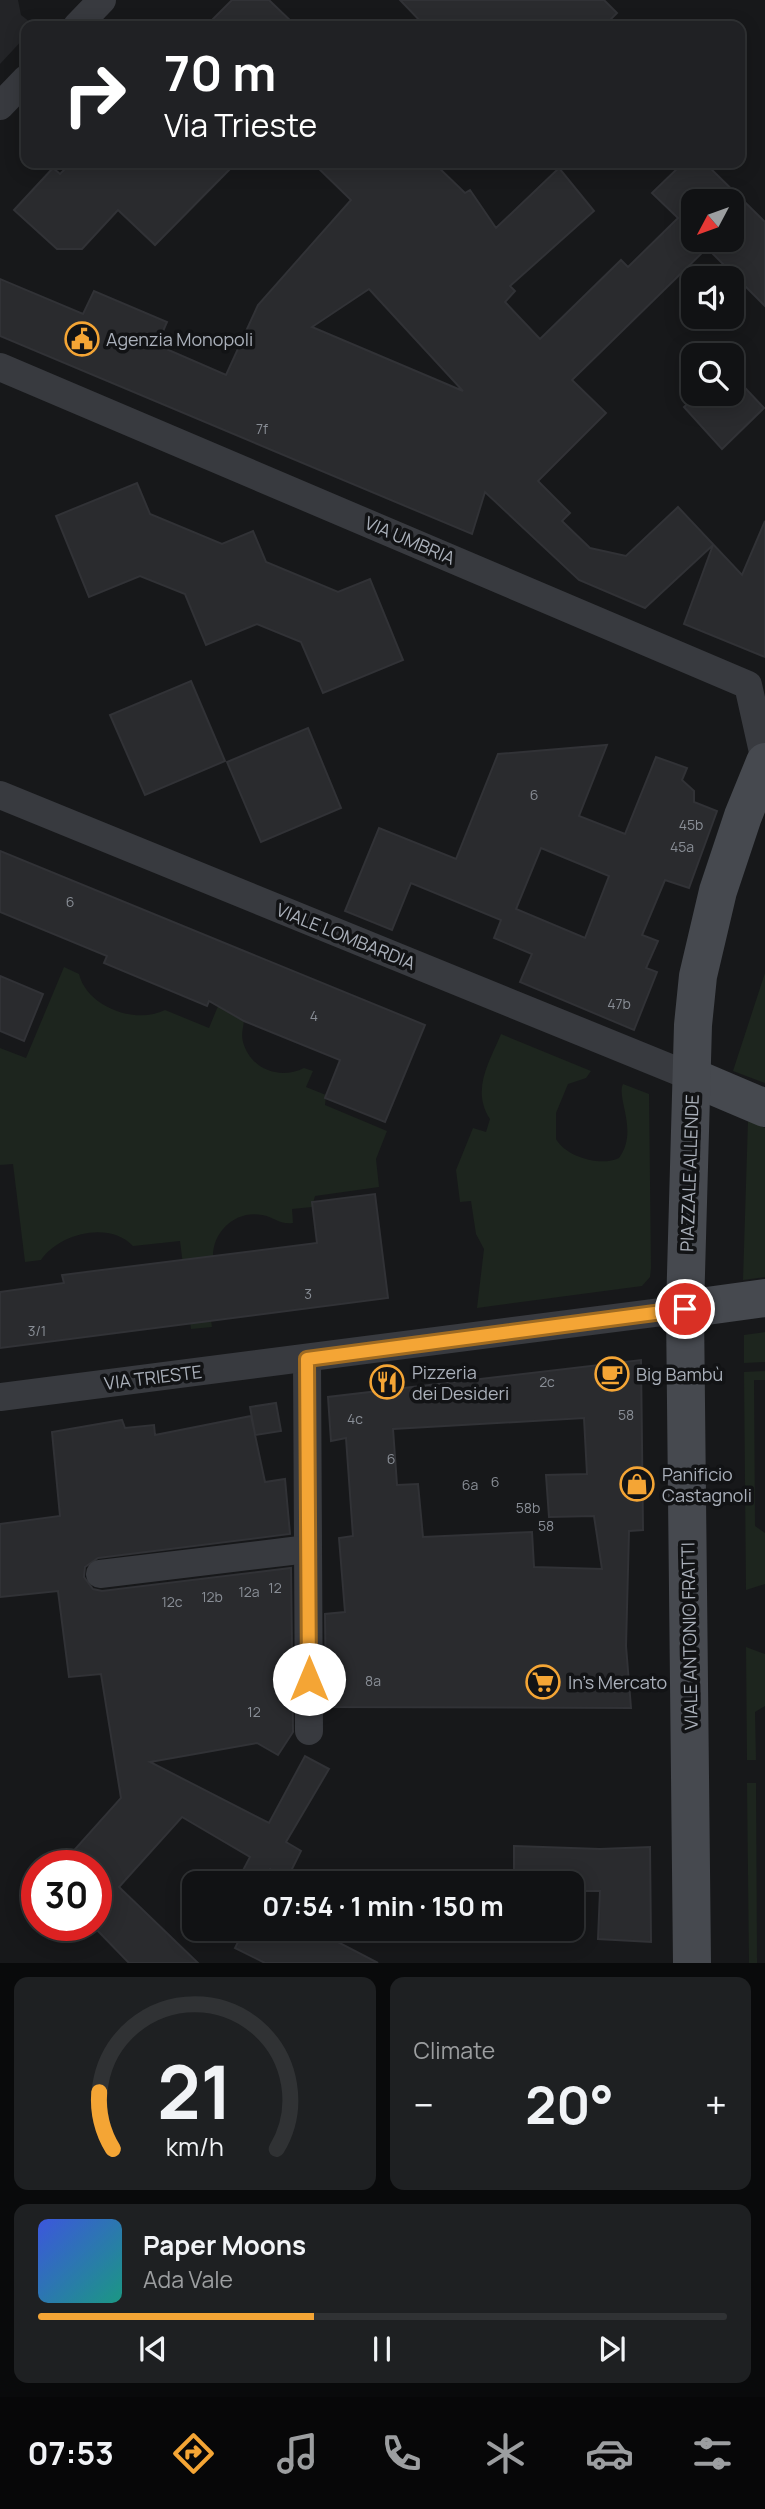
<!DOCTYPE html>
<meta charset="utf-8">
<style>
:root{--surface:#111214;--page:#1e2022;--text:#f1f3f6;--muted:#9c9ea0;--line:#303234;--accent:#f4a535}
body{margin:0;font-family:Manrope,sans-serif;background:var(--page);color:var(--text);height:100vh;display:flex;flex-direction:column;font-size:26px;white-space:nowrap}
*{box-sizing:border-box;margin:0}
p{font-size:23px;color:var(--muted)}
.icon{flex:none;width:38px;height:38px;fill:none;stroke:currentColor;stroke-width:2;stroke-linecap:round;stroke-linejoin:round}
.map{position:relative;height:1963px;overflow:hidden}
.panel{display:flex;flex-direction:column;gap:14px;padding:14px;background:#090a0b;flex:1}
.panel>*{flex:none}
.hud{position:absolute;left:21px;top:21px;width:724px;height:147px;border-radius:14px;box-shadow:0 4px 18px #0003,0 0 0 2px var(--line);background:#202124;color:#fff;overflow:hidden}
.needle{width:46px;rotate:229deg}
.controls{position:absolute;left:681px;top:189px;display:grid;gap:14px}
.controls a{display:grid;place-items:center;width:63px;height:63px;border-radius:14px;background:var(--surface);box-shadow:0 4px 18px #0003,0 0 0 2px var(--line);font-size:35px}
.speed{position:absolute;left:21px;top:1850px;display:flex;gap:14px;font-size:35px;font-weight:700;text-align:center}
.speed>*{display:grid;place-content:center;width:91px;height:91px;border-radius:50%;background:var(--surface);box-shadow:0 4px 18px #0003,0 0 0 2px var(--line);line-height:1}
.speed .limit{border:10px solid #d22;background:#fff;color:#111}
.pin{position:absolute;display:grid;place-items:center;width:60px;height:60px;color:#fff;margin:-30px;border:4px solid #fff;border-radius:50%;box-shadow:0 2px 7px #0007}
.me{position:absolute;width:77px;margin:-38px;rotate:0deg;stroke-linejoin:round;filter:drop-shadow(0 0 5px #0008)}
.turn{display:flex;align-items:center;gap:24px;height:147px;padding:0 28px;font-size:32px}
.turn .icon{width:91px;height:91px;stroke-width:2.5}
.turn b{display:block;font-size:49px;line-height:60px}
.big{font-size:52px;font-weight:700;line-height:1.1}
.panel .tile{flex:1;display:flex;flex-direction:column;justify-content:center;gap:10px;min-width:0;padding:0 24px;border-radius:14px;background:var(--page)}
.panel .dial{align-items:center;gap:0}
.dial svg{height:182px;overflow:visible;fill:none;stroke:var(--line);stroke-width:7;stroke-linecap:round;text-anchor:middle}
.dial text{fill:var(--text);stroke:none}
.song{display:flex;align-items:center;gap:21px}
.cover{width:84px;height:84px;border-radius:10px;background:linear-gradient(135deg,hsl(230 70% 55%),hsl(170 70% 35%))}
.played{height:7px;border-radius:4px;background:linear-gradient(90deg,var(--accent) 40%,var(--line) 40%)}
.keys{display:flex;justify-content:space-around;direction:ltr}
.heat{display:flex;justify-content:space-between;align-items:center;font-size:38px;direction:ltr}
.panel .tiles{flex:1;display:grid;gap:14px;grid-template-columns:1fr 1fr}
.tile:last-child{grid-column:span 2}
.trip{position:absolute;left:182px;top:1871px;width:402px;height:70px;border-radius:14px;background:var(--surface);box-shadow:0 4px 18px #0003,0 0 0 2px var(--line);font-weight:700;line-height:70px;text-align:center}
.dock{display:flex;height:112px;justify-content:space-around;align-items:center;background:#070708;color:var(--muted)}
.dock .icon{width:49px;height:49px}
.dock .selected{color:var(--accent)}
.dock b{font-size:32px;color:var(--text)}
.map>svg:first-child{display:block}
.built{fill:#232427}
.green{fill:#1d251e}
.building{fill:#2a2b2e;stroke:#313236;stroke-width:2;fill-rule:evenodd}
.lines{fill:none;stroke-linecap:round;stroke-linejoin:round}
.street{stroke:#383a3f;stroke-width:28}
.secondary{stroke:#46494f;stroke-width:38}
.route-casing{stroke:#9f6b22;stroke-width:18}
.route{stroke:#f4a535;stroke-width:12}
.labels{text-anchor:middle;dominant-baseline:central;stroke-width:7;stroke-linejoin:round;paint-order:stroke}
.number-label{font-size:14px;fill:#898e96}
.poi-label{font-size:18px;fill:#aab0ba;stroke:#121315;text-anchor:start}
.street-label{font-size:18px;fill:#aab0ba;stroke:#121315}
</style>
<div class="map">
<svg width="765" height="1963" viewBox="0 0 765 1963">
<rect width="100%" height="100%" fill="#17181a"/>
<path class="built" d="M 0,0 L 18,0 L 21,15 L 35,26 L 26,26 L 26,36 L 0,64 Z"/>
<g class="green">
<path d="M 237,960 C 239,979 245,1002 244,1021 C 243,1029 241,1034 243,1042 C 251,1070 280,1080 304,1068 L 313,1071 L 306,1087 L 326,1095 L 325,1105 L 387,1131 L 376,1159 L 379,1187 L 315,1196 L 312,1207 L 292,1209 L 293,1223 C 280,1225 274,1217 262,1215 C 236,1210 213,1231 213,1256 L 203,1260 L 212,1327 L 191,1329 L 180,1241 L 133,1246 C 109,1220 58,1234 41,1260 L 25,1262 L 13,1164 L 0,1165 L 0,1048 L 26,1058 L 64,967 L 79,974 C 87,1007 136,1025 165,1010 L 209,1028 Z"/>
<path d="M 765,973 L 765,1083 L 733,1071 Z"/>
<path d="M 501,1034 L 591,1071 L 586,1078 L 568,1084 L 556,1113 L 556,1139 C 566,1157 601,1167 619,1158 C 639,1131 616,1098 623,1084 L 649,1094 L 651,1268 L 650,1277 L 642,1286 L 477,1308 L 484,1249 L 476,1234 L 471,1201 L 460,1202 L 456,1170 L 473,1128 L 486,1132 L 490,1119 C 471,1090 489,1063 501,1034 Z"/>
<path d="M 748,1121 L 765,1128 L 765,1277 L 743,1280 Z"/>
<path d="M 765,1332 L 765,1362 L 744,1363 L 744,1335 Z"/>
<path d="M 765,1371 L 765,1380 L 754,1380 L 755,1526 L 765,1533 L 765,1584 L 746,1590 L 744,1372 Z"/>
<path d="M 746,1647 L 765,1654 L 765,1706 L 755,1712 L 756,1760 L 747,1760 Z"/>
<path d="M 747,1783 L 756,1783 L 757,1963 L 749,1963 Z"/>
</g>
<g class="building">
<path d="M 232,0 L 269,0 L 296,26 L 206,26 Z"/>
<path d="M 400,0 L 604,0 L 617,13 L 604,26 L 425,26 Z"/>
<path d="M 71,163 L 236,163 L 155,245 L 118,210 L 82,249 L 57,249 L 14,210 L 53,168 L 60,174 Z"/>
<path d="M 313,163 L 434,163 L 465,193 L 470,190 L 496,228 L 559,168 L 594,211 L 510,286 L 515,291 L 505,302 L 540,339 L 621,260 L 628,267 L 678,218 L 652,193 L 683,163 L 705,163 L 765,222 L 765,306 L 707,248 L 572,380 L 606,413 L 538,481 L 570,513 L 562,521 L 590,548 L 626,556 L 678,507 L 742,575 L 765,521 L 765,657 L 684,624 L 713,545 L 645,608 L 579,580 L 485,492 L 472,534 L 0,336 L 0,279 L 83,314 L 94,291 L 167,322 L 157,345 L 226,375 L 258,305 L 351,200 ZM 693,201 L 732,201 L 732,240 L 693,240 ZM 369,289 L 463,391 L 312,327 Z"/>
<path d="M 732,374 L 764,408 L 722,449 L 684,407 L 698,394 L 732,394 Z"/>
<path d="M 137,483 L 150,514 L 222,544 L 253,531 L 266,562 L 338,592 L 370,579 L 403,660 L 323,693 L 301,642 L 257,624 L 206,645 L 185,594 L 140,576 L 89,597 L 56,516 Z"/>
<path d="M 191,681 L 225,761 L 145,795 L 110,715 Z"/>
<path d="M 308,728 L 341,808 L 261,842 L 227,762 Z"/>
<path d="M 607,745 L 579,816 L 625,834 L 656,757 L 687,768 L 682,780 L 694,791 L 694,802 L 717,811 L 689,888 L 665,880 L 642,935 L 658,941 L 646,968 L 657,972 L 634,1030 L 520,982 L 532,954 L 494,938 L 501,920 L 411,883 L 392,930 L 345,911 L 379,828 L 456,859 L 498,754 ZM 541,848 L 609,876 L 585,938 L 516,909 Z"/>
<path d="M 0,851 L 425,1025 L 385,1122 L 325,1098 L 340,1060 L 244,1021 L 209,1001 L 207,1006 L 104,963 L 107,956 L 0,912 Z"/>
<path d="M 0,976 L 43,994 L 24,1041 L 0,1031 Z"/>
<path d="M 375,1194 L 388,1298 L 0,1348 L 0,1292 L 64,1283 L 62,1275 L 317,1243 L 312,1202 Z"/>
<path d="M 641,1360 L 643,1530 L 629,1531 L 626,1646 L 631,1708 L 326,1707 L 325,1614 L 345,1612 L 339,1538 L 353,1536 L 346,1438 L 331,1441 L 328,1397 ZM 584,1418 L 587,1474 L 546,1475 L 549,1517 L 594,1516 L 602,1569 L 534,1567 L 532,1532 L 423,1537 L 418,1484 L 397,1485 L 393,1429 Z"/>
<path d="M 276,1403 L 281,1431 L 255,1435 L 265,1482 L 285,1479 L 290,1534 L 98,1558 L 85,1567 L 84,1577 L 93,1589 L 102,1591 L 291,1568 L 293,1732 L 278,1755 L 257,1743 L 150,1762 L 269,1823 L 305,1756 L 329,1769 L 286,1842 L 301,1851 L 287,1879 L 270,1869 L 261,1883 L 252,1883 L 240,1876 L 250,1857 L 182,1817 L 119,1887 L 198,1963 L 129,1963 L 96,1929 L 96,1866 L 60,1866 L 121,1798 L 101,1674 L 69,1677 L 58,1591 L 0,1597 L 0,1524 L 60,1516 L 52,1432 L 122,1420 L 125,1428 L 154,1425 L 155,1435 L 251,1416 L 255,1434 L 250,1407 Z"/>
<path d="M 514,1846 L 600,1849 L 650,1847 L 651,1942 L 598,1939 L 600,1891 L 572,1891 L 572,1883 L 514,1883 Z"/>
<path d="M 245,1928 L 311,1928 L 378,1963 L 265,1963 L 235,1948 Z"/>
</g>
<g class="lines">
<g class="street">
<path d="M 77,26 L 102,0"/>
<path d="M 0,106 L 26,79"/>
<path d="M 0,367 L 748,685 L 765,761"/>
<path d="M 0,795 L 692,1077"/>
<path d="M 307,1359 L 309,1731"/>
<path d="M 0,1397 L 685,1309"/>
<path d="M 100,1574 L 308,1549"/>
</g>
<g class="secondary">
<path d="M 692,1077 L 765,1108"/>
<path d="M 685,1309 L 765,1298"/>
<path d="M 692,1963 L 685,1309 L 693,1025 L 698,976 L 718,891 L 743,816 L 765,762"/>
</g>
</g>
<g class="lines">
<defs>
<path id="route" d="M 309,1679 L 307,1359 L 685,1309"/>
</defs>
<use href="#route" class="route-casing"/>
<use href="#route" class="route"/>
</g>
<defs>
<symbol id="civic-ring" viewBox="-11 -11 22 22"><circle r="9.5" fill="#121315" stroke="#f4a535" stroke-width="1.5"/><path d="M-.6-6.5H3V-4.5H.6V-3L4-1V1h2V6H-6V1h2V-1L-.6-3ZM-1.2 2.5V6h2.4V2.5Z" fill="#f4a535"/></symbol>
<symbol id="cafe-ring" viewBox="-11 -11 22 22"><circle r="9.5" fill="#121315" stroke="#f4a535" stroke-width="1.5"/><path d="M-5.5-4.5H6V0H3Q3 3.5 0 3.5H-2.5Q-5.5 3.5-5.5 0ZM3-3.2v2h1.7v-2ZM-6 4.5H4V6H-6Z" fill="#f4a535"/></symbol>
<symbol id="restaurant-ring" viewBox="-11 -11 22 22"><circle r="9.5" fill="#121315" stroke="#f4a535" stroke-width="1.5"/><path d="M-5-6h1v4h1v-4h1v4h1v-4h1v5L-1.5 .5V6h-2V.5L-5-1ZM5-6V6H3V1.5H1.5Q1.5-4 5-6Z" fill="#f4a535"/></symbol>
<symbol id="shop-ring" viewBox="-11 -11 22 22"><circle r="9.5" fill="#121315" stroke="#f4a535" stroke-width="1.5"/><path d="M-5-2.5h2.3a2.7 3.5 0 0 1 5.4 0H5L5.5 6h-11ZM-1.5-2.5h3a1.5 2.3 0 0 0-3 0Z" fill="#f4a535"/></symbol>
<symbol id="supermarket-ring" viewBox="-11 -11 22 22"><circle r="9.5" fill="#121315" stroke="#f4a535" stroke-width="1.5"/><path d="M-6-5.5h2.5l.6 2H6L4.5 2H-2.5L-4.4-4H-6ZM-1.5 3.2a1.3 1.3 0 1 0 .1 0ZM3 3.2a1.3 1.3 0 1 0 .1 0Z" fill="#f4a535"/></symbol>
</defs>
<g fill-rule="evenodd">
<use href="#civic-ring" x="63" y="320" width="38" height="38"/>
<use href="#cafe-ring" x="593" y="1355" width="38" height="38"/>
<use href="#restaurant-ring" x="368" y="1363" width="38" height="38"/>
<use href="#shop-ring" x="618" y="1465" width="38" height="38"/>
<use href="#supermarket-ring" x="524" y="1663" width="38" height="38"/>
</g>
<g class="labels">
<g class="number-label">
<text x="262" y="428">7f</text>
<text x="534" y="794">6</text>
<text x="691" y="824">45b</text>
<text x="682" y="846">45a</text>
<text x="70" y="901">6</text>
<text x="619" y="1003">47b</text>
<text x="314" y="1015">4</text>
<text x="308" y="1293">3</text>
<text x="37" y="1330">3/1</text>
<text x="547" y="1381">2c</text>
<text x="626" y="1414">58</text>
<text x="355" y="1418">4c</text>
<text x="391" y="1458">6</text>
<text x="495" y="1481">6</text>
<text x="470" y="1484">6a</text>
<text x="528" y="1507">58b</text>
<text x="546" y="1525">58</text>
<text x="275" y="1587">12</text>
<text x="249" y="1591">12a</text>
<text x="212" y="1596">12b</text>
<text x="172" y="1601">12c</text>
<text x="373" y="1680">8a</text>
<text x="254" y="1711">12</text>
</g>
<g class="poi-label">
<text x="106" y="339">Agenzia Monopoli</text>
<text x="412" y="1372">Pizzeria<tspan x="412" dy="21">dei Desideri</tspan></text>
<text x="636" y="1374">Big Bambù</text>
<text x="662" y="1474">Panificio<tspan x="662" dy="21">Castagnoli</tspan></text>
<text x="568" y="1682">In's Mercato</text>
</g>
<g class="street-label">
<text transform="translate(410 540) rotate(23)">VIA UMBRIA</text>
<text transform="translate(346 936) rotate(22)">VIALE LOMBARDIA</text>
<text transform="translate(689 1173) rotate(-88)">PIAZZALE ALLENDE</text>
<text transform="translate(153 1377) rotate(-7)">VIA TRIESTE</text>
<text transform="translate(689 1636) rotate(-91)">VIALE ANTONIO FRATTI</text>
</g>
</g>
</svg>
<div class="controls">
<a><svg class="needle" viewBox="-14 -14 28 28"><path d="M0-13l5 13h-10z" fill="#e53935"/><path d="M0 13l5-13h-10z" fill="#9c9ea0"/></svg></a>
<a><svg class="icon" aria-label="sound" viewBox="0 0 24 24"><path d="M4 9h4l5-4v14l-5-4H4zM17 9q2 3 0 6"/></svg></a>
<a><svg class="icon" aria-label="search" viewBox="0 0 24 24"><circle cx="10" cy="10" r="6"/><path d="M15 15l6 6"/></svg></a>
</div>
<div class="speed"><div class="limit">30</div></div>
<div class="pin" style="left:685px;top:1309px;background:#d93025"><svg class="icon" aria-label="arrive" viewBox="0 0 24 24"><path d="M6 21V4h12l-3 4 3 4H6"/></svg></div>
<svg class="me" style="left:309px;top:1679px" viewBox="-20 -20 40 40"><circle r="19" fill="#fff"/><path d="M0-13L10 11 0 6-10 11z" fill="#f4a535"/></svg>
<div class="trip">07:54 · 1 min · 150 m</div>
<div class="hud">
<div class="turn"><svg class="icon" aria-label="right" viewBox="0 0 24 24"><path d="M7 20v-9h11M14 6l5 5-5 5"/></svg><div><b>70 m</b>Via Trieste</div></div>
</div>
</div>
<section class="panel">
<div class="tiles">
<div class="tile dial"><svg viewBox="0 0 100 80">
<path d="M14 69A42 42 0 1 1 86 69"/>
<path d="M14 69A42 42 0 0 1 8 44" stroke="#f4a535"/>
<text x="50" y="56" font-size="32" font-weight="700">21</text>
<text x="50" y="72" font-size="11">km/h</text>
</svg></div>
<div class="tile"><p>Climate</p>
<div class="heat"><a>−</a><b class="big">20°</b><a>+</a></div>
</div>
<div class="tile">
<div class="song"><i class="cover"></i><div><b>Paper Moons</b><p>Ada Vale</p></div></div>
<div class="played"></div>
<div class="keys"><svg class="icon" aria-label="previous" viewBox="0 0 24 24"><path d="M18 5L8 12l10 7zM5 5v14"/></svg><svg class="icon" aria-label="pause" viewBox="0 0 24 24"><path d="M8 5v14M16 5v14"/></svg><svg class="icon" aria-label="next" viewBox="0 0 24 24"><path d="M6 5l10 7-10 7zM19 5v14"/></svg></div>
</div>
</div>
</section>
<nav class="dock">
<b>07:53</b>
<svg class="icon selected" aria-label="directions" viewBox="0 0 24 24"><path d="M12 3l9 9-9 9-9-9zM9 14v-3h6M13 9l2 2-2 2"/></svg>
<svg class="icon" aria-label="music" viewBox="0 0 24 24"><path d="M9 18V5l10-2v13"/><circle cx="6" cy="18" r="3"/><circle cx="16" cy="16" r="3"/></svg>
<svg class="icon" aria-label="phone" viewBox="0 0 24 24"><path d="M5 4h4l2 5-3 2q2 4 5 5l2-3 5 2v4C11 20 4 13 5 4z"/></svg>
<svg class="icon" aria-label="climate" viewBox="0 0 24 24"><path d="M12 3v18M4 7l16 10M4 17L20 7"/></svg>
<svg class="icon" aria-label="car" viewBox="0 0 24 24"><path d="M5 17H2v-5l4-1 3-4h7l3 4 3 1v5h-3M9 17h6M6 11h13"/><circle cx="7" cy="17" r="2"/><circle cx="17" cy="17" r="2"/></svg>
<svg class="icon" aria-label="filters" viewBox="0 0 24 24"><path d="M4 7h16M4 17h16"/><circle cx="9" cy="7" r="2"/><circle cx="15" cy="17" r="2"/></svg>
</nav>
